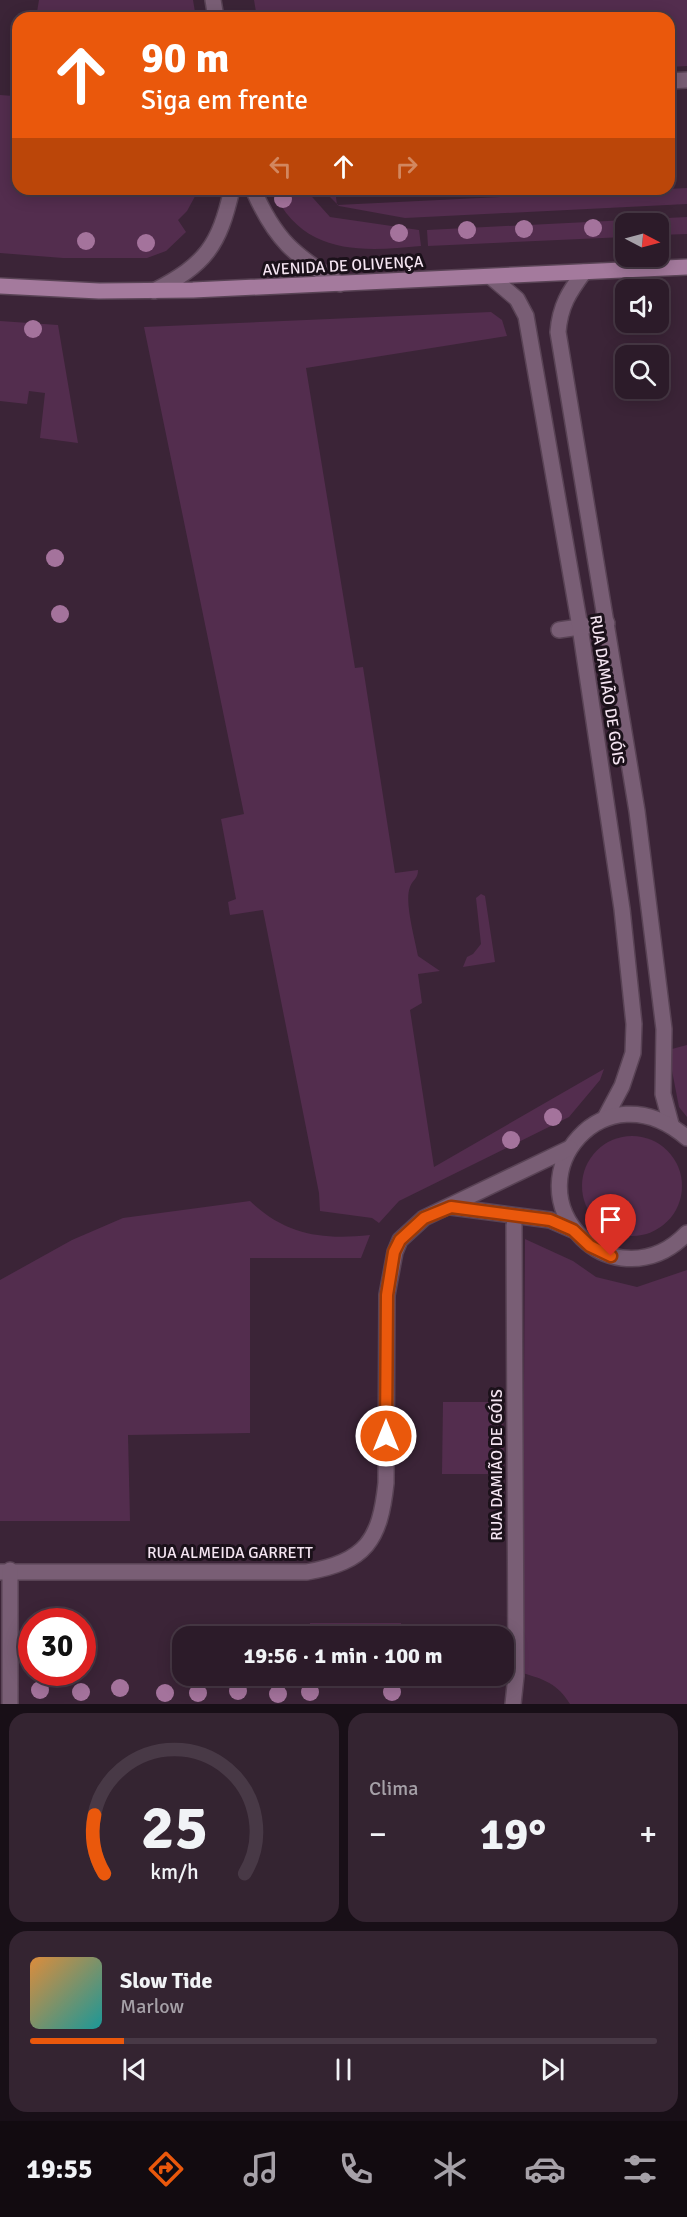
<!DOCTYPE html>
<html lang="pt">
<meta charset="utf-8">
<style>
:root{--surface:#2c1b29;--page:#342431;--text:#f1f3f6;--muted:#a6a1a8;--line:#483946;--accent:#ea580c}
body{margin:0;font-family:Signika,sans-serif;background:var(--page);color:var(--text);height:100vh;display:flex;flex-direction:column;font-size:22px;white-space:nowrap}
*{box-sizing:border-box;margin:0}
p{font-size:20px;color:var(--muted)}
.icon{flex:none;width:33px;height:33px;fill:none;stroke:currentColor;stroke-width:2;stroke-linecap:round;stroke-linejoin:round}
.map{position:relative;height:1704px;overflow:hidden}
.sheet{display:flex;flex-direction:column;gap:9px;padding:9px;background:#180f17;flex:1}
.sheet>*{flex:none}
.hud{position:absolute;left:12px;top:12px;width:663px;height:183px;border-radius:18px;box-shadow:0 3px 15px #0003,0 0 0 2px var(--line);background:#ea580c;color:#fff;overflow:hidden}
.needle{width:39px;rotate:96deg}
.buttons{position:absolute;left:615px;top:213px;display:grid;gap:12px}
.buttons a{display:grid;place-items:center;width:54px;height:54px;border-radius:12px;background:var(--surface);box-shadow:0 3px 15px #0003,0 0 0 2px var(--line);font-size:30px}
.speed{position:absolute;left:18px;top:1608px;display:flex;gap:12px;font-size:30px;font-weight:700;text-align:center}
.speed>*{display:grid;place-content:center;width:78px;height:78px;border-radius:50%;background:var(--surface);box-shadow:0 3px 15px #0003,0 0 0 2px var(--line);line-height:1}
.speed .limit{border:9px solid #d22;background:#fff;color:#111}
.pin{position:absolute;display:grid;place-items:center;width:51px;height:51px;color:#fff;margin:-62px -26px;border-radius:50% 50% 50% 0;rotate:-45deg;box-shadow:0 0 6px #0007}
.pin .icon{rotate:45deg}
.me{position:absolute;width:66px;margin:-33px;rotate:0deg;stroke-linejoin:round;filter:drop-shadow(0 0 4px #0008)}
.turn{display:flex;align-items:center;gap:21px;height:126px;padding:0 30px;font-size:27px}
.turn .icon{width:78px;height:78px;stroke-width:2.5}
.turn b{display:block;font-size:42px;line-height:51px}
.lanes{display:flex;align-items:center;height:57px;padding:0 30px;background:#0003;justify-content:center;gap:30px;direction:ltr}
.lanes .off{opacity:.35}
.big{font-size:45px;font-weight:700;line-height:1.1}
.sheet .card{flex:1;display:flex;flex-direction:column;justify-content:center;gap:9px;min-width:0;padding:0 21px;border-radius:18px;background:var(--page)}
.sheet .dial{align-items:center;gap:0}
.dial svg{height:156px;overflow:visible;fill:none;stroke:var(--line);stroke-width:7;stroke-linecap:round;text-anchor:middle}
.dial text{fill:var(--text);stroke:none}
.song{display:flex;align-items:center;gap:18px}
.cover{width:72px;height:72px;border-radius:9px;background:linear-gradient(135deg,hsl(30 70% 55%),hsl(180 70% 35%))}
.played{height:6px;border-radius:3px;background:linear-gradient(90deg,var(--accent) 15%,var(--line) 15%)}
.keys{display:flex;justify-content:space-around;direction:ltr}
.heat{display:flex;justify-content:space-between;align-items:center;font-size:33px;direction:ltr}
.sheet .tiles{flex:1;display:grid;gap:9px;grid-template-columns:1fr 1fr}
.card:last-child{grid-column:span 2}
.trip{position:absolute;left:172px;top:1626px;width:342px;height:60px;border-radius:18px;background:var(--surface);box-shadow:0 3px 15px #0003,0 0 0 2px var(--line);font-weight:700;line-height:60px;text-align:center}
.tabs{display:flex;height:96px;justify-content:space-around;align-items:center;background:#120b10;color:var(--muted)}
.tabs .icon{width:42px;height:42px}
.tabs .on{color:var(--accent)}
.tabs b{font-size:27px;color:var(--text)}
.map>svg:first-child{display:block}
.green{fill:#532d4e}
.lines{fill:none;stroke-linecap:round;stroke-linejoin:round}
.service-casing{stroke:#594355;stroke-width:18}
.pedestrian-casing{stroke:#594355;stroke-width:18}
.minor-casing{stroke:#594355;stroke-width:18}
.secondary-casing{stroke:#594355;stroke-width:18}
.service{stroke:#795e75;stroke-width:15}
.pedestrian{stroke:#795e75;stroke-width:15}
.minor{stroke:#795e75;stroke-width:15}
.secondary{stroke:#a47a9d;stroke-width:15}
.tree{fill:#a4739c}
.route-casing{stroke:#983908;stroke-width:15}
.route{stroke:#ea580c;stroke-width:10}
.labels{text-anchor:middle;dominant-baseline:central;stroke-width:6;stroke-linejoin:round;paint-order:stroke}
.street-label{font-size:16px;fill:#f5e5f2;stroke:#1b111a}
</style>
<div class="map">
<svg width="687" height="1704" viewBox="0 0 687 1704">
<rect width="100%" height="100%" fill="#3b2437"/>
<g class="green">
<path d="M 39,0 L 193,0 L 196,18 L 36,18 Z"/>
<path d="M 254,0 L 687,0 L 687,66 L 669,67 L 669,18 L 257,18 Z"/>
<path d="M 0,95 L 14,96 L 18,99 L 18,189 L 199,189 L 187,211 L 178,220 L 186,232 L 166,251 L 147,258 L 63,258 L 0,253 Z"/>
<path d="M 687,188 L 687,204 L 405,218 L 339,206 L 322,189 L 335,189 L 337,205 Z"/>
<path d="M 272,189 L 305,189 L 330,217 L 419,230 L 421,246 C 359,252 302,255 272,189 Z"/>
<path d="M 687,217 L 687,234 L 659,235 L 658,224 L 626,224 L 625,237 L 428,246 L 427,230 Z"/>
<path d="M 491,312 L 502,320 L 507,336 L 306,368 L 355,668 L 363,667 L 395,873 L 418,870 C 418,879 413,879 410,887 C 404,901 415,940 418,956 L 440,971 L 418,974 L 422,1003 L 410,1010 L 434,1167 L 604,1069 L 600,1080 L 569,1117 L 399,1201 L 379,1223 L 372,1218 L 320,1211 L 319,1193 L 263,910 L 230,915 L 228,902 L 236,899 L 221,819 L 244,814 L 144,327 Z"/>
<path d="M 0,321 L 58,325 L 78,443 L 40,438 L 45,393 L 29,391 L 27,404 L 0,401 Z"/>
<path d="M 481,894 L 485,896 L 495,962 L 463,967 L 467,957 L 473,954 L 481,944 L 476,898 Z"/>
<path d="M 687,1045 L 687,1117 L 679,1107 L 668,1050 Z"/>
<circle cx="632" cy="1186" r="50"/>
<path d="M 250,1201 C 286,1235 322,1240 370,1235 L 361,1258 L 250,1258 L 250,1433 L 128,1435 L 130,1521 L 0,1521 L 0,1280 L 72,1240 L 123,1218 Z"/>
<path d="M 525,1239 L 573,1261 L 596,1277 L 637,1287 L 687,1270 L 687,1704 L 570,1704 C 558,1684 544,1679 522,1673 Z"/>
<path d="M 443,1402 L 503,1402 L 504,1474 L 442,1474 Z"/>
<path d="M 310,1623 L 401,1623 L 401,1636 L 309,1636 Z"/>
<path d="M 309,1676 L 401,1676 L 401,1684 L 309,1683 Z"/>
</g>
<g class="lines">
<defs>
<path id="service" d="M 559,630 L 607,623"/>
<path id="pedestrian" d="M 513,1704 L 516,1676 L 514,1225"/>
<g id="minor">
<path d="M 213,0 L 216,18"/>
<path d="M 669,81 L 687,80"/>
<path d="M 253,189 C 275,240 294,255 340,284"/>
<path d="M 584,272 C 569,292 560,306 558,332 L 637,811 L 664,1029 L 663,1094 L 671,1124"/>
<path d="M 491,277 L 517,299 L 526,316 L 580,627 L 622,909 L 634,1024 L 633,1053 L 622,1086 L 605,1118"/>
<path d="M 154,291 C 206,264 219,246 232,189"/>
<path d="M 687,1138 C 604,1066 517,1174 582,1238 C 593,1249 606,1256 622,1258 C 648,1261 669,1252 687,1233"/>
<path d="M 451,1207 L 550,1220 L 573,1230"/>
<path d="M 0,1572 L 307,1572 C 366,1562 380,1540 386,1483 L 387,1295 L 395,1252 L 400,1240 L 424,1218 L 570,1148"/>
<path d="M 10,1704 L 10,1570"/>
</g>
<path id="secondary" d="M 0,286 L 99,291 L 193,290 L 687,267"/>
</defs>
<use href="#service" class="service-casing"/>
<use href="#pedestrian" class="pedestrian-casing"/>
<use href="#minor" class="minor-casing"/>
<use href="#secondary" class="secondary-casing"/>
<use href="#service" class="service"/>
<use href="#pedestrian" class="pedestrian"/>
<use href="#minor" class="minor"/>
<use href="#secondary" class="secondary"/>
</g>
<g class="tree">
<circle cx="283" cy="199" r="9"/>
<circle cx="593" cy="228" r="9"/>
<circle cx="524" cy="229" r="9"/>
<circle cx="467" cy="230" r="9"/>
<circle cx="399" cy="233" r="9"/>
<circle cx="86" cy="241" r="9"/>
<circle cx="146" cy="243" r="9"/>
<circle cx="33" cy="329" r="9"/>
<circle cx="55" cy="558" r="9"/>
<circle cx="60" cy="614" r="9"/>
<circle cx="553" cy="1117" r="9"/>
<circle cx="511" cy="1140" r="9"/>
<circle cx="120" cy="1688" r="9"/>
<circle cx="40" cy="1690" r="9"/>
<circle cx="238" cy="1691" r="9"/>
<circle cx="81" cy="1692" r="9"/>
<circle cx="310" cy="1692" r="9"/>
<circle cx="392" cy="1692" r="9"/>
<circle cx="165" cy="1693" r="9"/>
<circle cx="198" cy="1693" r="9"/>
<circle cx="278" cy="1694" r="9"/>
</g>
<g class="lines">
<defs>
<path id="route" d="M 386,1436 L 387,1295 L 394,1252 L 400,1240 L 424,1218 L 451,1207 L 550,1220 L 573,1230 L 590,1246 L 611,1256"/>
</defs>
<use href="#route" class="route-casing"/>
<use href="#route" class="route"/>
</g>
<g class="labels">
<g class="street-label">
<text transform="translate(343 266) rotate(-3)">AVENIDA DE OLIVENÇA</text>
<text transform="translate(607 690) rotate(81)">RUA DAMIÃO DE GÓIS</text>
<text transform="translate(497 1465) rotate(-90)">RUA DAMIÃO DE GÓIS</text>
<text x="230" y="1553">RUA ALMEIDA GARRETT</text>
</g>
</g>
</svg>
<div class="buttons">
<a><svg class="needle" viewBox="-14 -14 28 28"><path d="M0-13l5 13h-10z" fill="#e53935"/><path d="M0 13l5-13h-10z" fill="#a6a1a8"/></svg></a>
<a><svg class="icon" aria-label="sound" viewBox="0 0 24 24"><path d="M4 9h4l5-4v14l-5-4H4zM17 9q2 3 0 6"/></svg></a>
<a><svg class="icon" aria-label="search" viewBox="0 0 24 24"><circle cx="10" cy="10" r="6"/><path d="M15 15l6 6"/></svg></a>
</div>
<div class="speed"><div class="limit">30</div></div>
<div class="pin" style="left:611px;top:1256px;background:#d93025"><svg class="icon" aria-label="arrive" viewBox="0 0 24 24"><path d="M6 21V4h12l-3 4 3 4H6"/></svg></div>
<svg class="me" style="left:386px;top:1436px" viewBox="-20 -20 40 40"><circle r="17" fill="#ea580c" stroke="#fff" stroke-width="3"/><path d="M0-11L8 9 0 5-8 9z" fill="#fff"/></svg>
<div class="trip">19:56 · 1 min · 100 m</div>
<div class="hud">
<div class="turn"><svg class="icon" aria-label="ahead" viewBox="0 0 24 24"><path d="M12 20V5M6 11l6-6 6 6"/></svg><div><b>90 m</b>Siga em frente</div></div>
<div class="lanes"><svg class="icon off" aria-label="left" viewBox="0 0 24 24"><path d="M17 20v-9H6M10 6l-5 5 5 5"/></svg><svg class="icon" aria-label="ahead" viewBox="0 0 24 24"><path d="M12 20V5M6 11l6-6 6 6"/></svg><svg class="icon off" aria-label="right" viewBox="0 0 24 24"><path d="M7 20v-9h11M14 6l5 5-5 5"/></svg></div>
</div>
</div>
<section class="sheet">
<div class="tiles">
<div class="card dial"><svg viewBox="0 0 100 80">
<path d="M14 69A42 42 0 1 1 86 69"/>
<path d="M14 69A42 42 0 0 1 9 39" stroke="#ea580c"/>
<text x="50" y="56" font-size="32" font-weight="700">25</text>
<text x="50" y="72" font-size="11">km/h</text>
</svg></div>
<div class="card"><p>Clima</p>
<div class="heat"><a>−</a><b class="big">19°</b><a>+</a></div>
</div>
<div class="card">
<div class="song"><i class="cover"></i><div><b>Slow Tide</b><p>Marlow</p></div></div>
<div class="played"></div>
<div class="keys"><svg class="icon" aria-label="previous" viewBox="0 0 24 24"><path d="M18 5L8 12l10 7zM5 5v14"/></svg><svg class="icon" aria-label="pause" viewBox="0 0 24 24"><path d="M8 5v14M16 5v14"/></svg><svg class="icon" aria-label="next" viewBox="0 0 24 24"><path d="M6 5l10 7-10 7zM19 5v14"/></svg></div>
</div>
</div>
</section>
<nav class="tabs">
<b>19:55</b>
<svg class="icon on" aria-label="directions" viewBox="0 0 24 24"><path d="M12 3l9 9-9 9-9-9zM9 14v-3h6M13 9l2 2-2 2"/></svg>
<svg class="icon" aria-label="music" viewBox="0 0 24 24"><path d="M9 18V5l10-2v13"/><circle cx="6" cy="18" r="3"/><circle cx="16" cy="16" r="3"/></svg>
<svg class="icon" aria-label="phone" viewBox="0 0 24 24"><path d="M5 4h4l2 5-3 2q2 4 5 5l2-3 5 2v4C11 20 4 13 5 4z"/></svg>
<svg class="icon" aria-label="climate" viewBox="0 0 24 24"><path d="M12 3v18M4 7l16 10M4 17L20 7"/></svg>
<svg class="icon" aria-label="car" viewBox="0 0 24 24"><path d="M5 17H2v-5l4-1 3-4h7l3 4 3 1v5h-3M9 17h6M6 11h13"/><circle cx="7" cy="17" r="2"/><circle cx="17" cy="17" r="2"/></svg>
<svg class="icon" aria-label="filters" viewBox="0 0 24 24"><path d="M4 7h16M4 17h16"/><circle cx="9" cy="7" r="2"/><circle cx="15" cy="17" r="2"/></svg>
</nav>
